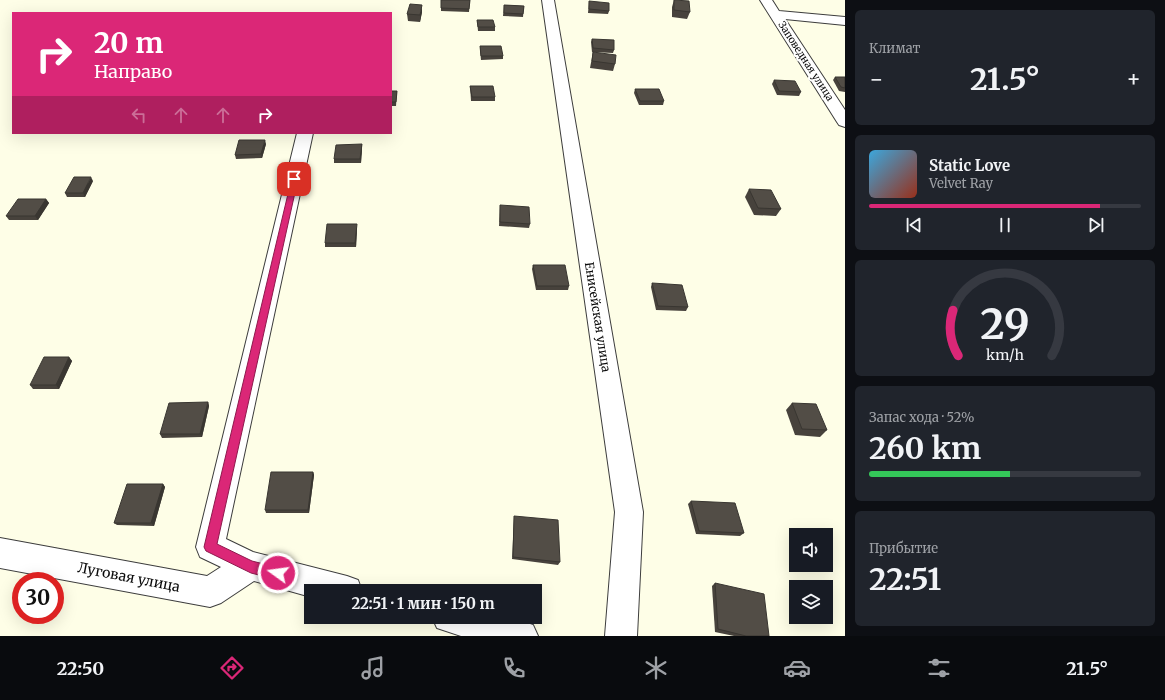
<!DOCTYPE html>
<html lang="ru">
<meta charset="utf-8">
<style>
:root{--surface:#171b24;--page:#20242c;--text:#f1f3f6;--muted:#9ea1a6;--line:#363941;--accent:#db2777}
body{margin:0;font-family:Merriweather,serif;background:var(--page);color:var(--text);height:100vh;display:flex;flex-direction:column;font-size:15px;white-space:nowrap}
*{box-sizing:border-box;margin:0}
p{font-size:13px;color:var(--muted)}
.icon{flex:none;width:22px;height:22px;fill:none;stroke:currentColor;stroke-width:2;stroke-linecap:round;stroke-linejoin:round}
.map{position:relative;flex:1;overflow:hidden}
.side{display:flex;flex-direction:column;gap:10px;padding:10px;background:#0d0f14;width:320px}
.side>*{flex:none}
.hud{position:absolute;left:12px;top:12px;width:380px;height:122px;border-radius:0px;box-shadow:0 4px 16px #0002;background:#db2777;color:#fff;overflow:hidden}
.fabs{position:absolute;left:789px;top:528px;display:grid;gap:8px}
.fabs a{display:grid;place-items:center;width:44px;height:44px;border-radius:0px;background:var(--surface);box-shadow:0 4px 16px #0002;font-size:20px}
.speed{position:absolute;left:12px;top:572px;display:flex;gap:8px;font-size:20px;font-weight:700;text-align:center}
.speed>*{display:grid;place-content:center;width:52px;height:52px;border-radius:50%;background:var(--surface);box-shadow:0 4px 16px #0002;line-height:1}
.speed .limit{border:6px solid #d22;background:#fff;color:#111}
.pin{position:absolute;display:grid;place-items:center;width:34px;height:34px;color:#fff;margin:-17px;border-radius:8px;box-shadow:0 2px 6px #0006}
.me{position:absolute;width:44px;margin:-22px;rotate:284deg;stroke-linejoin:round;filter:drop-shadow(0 0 3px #0008)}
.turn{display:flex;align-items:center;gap:14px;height:84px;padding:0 16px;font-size:18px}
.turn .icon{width:52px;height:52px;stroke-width:2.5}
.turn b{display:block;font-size:28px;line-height:34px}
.lanes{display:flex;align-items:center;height:38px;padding:0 16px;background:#0003;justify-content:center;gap:20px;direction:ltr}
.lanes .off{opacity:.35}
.big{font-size:30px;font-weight:700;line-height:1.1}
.side .tile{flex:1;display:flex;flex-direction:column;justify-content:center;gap:6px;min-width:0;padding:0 14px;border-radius:6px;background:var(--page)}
.side .dial{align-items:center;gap:0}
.dial svg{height:104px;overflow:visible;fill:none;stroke:var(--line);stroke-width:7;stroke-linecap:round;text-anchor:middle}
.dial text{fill:var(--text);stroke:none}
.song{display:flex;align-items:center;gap:12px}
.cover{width:48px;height:48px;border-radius:6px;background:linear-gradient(135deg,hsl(200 70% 55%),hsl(10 70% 35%))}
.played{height:4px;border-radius:2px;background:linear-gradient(90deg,var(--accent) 85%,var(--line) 85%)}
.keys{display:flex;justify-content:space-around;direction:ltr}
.heat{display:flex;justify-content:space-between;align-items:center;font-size:22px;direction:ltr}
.charge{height:6px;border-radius:3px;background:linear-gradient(90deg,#34c759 52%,var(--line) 0)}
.trip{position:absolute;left:304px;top:584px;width:238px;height:40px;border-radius:0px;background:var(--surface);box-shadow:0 4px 16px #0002;font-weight:700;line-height:40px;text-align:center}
.menu{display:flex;height:64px;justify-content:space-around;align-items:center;background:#090b0e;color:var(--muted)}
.menu .icon{width:28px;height:28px}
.menu .selected{color:var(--accent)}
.menu b{font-size:18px;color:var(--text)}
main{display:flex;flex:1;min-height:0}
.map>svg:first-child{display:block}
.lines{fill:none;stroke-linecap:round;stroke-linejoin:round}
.street-casing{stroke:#3d3d3d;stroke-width:2}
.street{fill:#fff;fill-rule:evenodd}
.wall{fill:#47423c}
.shaded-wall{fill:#393631}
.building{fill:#524d46;stroke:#393631}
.route{fill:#db2777;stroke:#8e194d}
.labels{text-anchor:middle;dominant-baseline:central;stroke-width:4;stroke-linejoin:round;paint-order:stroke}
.far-street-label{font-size:10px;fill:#0a0a0a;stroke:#fff}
.street-label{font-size:12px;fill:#0a0a0a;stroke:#fff}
.near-street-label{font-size:14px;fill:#0a0a0a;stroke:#fff}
</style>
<main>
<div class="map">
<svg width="845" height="636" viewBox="0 0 845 636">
<rect width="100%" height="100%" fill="#fefee7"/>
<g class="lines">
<defs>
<g id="street">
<path d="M 542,0 L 554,0 L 643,512 L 637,636 L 605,636 L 615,512 Z"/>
<path d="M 760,0 L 772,0 L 779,11 L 845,17 L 845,25 L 785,19 L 845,110 L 845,127 L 839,125 L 837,122 Z"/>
<path d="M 297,133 L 313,133 L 226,539 L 253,552 L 347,576 L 358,580 L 362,591 L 311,591 L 311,597 L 254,581 L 221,603 L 210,607 L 0,568 L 0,538 L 207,576 L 221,567 L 200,557 L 196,547 Z"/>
<path d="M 432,617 L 510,617 L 533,625 L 538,636 L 461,636 L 437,628 Z"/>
</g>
</defs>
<use href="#street" class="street-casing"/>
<use href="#street" class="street"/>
</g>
<g class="wall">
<path d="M 470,0 L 469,12 L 441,11 L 441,8 Z"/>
<path d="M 674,0 L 690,12 L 687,19 L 672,17 L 672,7 Z"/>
<path d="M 589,1 L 609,11 L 608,14 L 588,13 Z"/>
<path d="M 504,5 L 524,6 L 523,17 L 503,16 Z"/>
<path d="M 422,12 L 420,22 L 408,21 L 407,14 Z"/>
<path d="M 477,20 L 495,27 L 495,31 L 478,31 Z"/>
<path d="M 592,39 L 614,50 L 613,53 L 592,52 L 591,42 Z"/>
<path d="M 480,46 L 503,56 L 503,59 L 481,60 L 480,50 Z"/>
<path d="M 593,52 L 615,64 L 613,71 L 590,68 Z"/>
<path d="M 835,77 L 845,77 L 845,92 L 839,91 L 833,80 Z"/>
<path d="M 774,80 L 801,92 L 799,96 L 777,95 L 772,84 Z"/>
<path d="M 470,86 L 495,97 L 495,101 L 471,101 Z"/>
<path d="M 635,89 L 664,101 L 663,105 L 639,105 L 634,93 Z"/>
<path d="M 391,91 L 397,91 L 396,106 L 391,106 Z"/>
<path d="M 266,144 L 262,158 L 236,159 L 235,155 Z"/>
<path d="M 362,144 L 362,148 L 361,163 L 334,163 L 334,159 Z"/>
<path d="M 93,181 L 85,197 L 67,197 L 65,193 Z"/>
<path d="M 749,189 L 781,209 L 776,216 L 754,215 L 745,197 Z"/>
<path d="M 46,199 L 49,203 L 38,220 L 9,220 L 6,216 Z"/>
<path d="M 500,205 L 530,224 L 529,228 L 499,226 Z"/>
<path d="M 357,228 L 356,247 L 325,247 L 325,243 Z"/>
<path d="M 533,265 L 569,286 L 568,290 L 536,290 L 532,269 Z"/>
<path d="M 652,283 L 688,307 L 686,311 L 656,310 L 651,287 Z"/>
<path d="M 69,357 L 72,361 L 59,389 L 33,389 L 30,385 Z"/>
<path d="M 208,402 L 209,406 L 202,437 L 162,438 L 160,434 Z"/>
<path d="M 792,403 L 827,430 L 820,437 L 795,435 L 786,410 Z"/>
<path d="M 313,472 L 314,475 L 309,513 L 266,513 L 265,510 Z"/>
<path d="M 163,484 L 165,487 L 154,526 L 117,525 L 114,523 Z"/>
<path d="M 691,501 L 744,533 L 740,536 L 696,534 L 688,504 Z"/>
<path d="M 514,516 L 560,562 L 558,565 L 512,559 L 514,519 Z"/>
<path d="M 715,583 L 769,636 L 734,636 L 715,632 L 712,586 Z"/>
</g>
<g class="shaded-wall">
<path d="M 422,5 L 422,12 L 420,22 L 420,15 Z"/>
<path d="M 265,140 L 266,144 L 262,158 L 261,154 Z"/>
<path d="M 362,144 L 362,148 L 361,163 L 360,159 Z"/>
<path d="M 91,177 L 93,181 L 85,197 L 83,193 Z"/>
<path d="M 46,199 L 49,203 L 38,220 L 35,216 Z"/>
<path d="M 357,224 L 357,228 L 356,247 L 355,243 Z"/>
<path d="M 69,357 L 72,361 L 59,389 L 56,385 Z"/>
<path d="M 208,402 L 209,406 L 202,437 L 200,434 Z"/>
<path d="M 313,472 L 314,475 L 309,513 L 308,510 Z"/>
<path d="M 163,484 L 165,487 L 154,526 L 151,523 Z"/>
</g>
<g class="building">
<path d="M 441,0 L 470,0 L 469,9 L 441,8 Z"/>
<path d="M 674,0 L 689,1 L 690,12 L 674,10 Z"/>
<path d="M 589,1 L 609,3 L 609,11 L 589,9 Z"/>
<path d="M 410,4 L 422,5 L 420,15 L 407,14 Z"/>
<path d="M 504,5 L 524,6 L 523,14 L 504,13 Z"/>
<path d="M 477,20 L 493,20 L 495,27 L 478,27 Z"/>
<path d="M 592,39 L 614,40 L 614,50 L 593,48 Z"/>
<path d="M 480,46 L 501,46 L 503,56 L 481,56 Z"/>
<path d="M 593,52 L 616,55 L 615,64 L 592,61 Z"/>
<path d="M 835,77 L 845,77 L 845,88 L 841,87 Z"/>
<path d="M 774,80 L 795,81 L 801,92 L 779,91 Z"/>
<path d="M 470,86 L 493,86 L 495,97 L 472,97 Z"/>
<path d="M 635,89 L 659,89 L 664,101 L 640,101 Z"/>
<path d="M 391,91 L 397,91 L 396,102 L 391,102 Z"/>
<path d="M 239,140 L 265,140 L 261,154 L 235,155 Z"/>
<path d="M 362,144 L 360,159 L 334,159 L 336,145 Z"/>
<path d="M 74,177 L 91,177 L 83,193 L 65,193 Z"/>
<path d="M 749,189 L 771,190 L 781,209 L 758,208 Z"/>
<path d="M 18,199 L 46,199 L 35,216 L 6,216 Z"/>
<path d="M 500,205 L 529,207 L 530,224 L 500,222 Z"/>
<path d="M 327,224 L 357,224 L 355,243 L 325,243 Z"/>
<path d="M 533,265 L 565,265 L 569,286 L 537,286 Z"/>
<path d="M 652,283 L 682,285 L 688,307 L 658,306 Z"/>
<path d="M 44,357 L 69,357 L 56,385 L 30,385 Z"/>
<path d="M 208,402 L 200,434 L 160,434 L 169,403 Z"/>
<path d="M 792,403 L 816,404 L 827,430 L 802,429 Z"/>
<path d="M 271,472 L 313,472 L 308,510 L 265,510 Z"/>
<path d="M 127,484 L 163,484 L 151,523 L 114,523 Z"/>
<path d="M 691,501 L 735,503 L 744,533 L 699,531 Z"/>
<path d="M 514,516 L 558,520 L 560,562 L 513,557 Z"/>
<path d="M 715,583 L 764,594 L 769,636 L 746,636 L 718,629 Z"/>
</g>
<path class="route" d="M 292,177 L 298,179 L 217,544 L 252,561 L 283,569 L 284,573 L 283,578 L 278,580 L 251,573 L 206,551 L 204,547 Z"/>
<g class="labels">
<g class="far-street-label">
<text transform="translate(806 61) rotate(57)">Заповедная улица</text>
</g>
<g class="street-label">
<text transform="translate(598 317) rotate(81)">Енисейская улица</text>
</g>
<g class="near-street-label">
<text transform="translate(129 577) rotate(11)">Луговая улица</text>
</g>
</g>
</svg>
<div class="fabs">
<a><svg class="icon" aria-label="sound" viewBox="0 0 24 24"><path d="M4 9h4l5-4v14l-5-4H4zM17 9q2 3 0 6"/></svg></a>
<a><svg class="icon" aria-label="layers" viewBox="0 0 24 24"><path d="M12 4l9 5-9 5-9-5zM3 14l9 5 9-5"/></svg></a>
</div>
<div class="speed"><div class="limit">30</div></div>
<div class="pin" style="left:294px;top:179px;background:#d93025"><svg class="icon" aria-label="arrive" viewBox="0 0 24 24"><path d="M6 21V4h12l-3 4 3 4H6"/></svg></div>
<svg class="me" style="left:278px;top:573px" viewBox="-20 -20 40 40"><circle r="17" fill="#db2777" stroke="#fff" stroke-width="3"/><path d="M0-11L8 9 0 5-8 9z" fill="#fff"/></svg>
<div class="trip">22:51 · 1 мин · 150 m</div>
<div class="hud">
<div class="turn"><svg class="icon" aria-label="right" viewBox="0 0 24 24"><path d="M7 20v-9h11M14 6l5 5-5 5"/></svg><div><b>20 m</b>Направо</div></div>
<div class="lanes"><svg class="icon off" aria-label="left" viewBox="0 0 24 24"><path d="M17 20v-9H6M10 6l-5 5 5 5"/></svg><svg class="icon off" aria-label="ahead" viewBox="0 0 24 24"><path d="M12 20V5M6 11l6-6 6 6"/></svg><svg class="icon off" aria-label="ahead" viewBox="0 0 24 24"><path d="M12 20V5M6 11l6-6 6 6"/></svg><svg class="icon" aria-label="right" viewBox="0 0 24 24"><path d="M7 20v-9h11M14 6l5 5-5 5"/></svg></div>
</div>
</div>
<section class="side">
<div class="tile"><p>Климат</p>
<div class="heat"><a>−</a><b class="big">21.5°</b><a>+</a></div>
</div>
<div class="tile">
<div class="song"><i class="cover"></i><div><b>Static Love</b><p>Velvet Ray</p></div></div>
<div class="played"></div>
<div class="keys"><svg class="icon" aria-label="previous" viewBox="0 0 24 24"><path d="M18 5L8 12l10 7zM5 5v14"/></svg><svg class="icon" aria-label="pause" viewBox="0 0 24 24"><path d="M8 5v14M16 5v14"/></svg><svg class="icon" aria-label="next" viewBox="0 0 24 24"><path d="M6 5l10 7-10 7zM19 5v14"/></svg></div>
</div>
<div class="tile dial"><svg viewBox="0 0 100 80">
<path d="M14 69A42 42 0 1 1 86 69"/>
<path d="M14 69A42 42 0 0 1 10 34" stroke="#db2777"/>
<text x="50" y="56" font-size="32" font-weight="700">29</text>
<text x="50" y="72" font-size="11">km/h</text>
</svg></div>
<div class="tile"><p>Запас хода · 52%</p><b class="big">260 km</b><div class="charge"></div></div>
<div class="tile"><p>Прибытие</p><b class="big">22:51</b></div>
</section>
</main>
<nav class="menu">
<b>22:50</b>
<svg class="icon selected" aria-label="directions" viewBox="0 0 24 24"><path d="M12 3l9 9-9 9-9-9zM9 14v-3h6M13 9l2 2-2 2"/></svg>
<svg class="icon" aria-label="music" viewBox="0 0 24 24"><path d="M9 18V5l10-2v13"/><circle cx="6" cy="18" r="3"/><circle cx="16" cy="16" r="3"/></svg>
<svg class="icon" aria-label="phone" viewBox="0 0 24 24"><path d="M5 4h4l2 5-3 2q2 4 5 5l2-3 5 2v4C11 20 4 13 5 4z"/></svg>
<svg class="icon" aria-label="climate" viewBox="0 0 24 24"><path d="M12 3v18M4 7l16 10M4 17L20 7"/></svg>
<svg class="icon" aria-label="car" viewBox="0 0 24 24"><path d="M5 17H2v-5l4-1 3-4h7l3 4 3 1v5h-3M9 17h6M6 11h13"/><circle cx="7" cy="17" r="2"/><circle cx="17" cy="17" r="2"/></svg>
<svg class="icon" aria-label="filters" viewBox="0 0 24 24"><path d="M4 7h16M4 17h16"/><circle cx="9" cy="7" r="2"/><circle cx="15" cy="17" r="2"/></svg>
<b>21.5°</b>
</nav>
